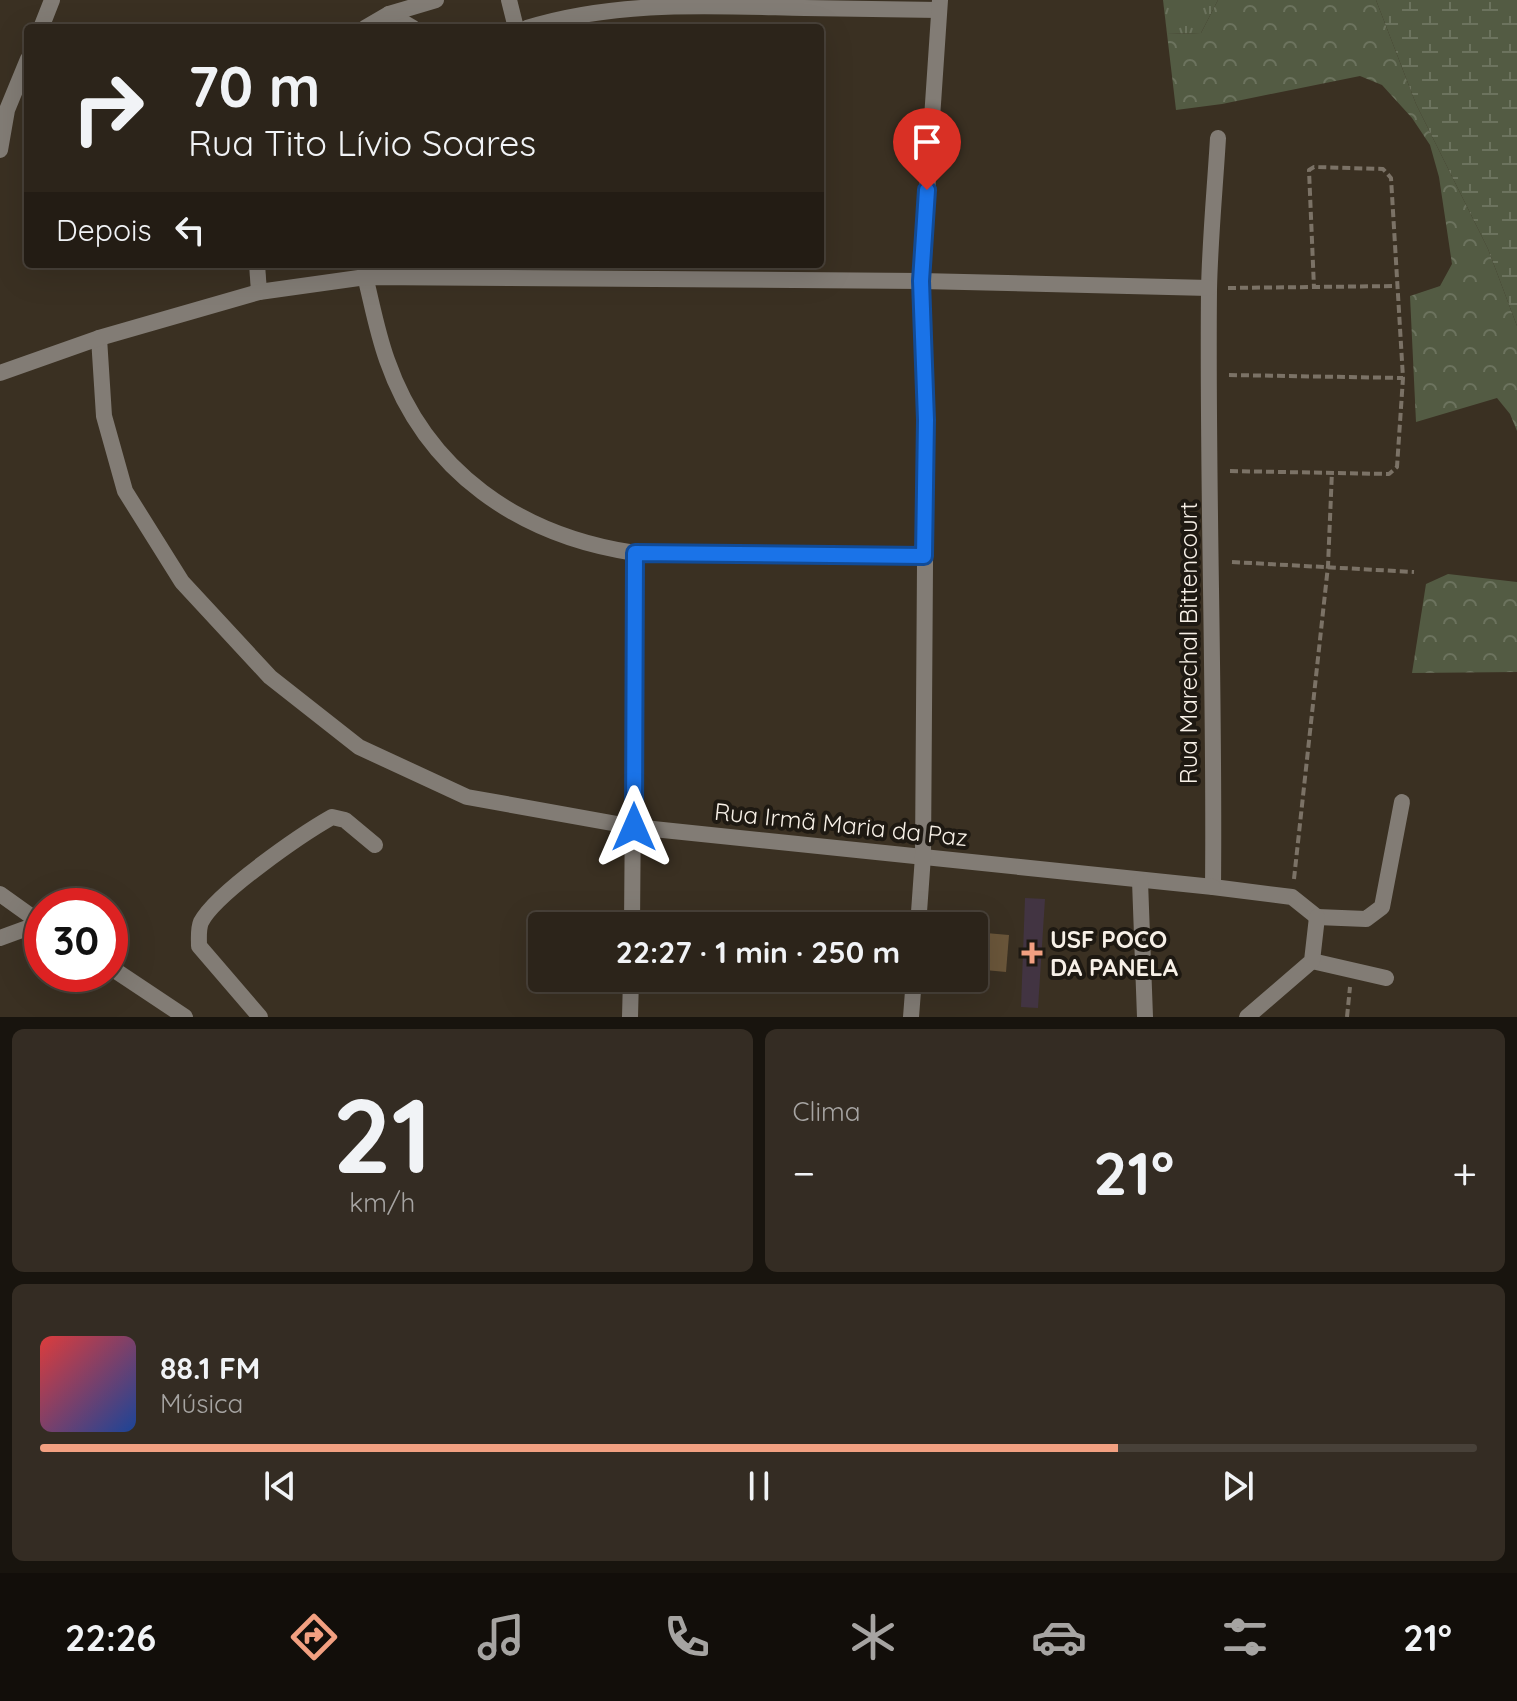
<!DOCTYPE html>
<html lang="pt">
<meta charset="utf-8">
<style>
:root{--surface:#2c241a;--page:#342c23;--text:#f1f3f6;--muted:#a6a4a2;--line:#484139;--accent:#f2a081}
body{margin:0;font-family:Quicksand,sans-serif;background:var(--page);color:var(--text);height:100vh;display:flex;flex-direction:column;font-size:30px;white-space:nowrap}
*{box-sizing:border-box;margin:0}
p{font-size:26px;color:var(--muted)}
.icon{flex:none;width:44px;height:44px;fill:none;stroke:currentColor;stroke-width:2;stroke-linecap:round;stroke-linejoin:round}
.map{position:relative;height:1017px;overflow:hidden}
.panel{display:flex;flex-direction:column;gap:12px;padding:12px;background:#18140e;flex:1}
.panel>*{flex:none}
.top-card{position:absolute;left:24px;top:24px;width:800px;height:244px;border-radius:8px;box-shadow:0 8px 32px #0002,0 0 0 2px var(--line);background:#2c241a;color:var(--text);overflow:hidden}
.speed{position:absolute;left:24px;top:888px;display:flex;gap:16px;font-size:40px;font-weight:700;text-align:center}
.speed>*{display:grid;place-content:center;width:104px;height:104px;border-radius:50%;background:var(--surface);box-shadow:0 8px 32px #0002,0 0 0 2px var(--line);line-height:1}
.speed .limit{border:12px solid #d22;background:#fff;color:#111}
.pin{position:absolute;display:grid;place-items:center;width:68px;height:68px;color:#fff;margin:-82px -34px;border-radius:50% 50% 50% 0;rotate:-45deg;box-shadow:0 0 8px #0007}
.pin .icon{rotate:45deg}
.me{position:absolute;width:88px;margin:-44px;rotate:0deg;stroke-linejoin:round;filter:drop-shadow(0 0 6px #0008)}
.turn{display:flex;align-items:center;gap:28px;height:168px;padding:0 32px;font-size:36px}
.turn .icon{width:104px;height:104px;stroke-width:2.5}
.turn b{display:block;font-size:56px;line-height:68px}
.then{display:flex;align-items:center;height:76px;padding:0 32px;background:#0003;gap:16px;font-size:30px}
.big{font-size:60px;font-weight:800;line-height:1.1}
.panel .tile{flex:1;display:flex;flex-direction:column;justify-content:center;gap:12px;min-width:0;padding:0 28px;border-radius:12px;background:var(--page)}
.panel .dial{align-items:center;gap:0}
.dial b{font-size:104px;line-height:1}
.song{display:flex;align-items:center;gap:24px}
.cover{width:96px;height:96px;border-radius:12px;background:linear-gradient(135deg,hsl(0 70% 55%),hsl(220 70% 35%))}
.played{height:8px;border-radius:4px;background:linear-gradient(90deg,var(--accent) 75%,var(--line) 75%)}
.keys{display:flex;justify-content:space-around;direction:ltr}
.heat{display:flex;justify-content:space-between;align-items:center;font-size:44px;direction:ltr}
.panel .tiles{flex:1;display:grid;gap:12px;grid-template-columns:1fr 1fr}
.tile:last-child{grid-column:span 2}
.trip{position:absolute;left:528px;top:912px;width:460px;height:80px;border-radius:8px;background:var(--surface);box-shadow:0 8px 32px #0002,0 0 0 2px var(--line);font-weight:800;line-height:80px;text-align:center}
.tabs{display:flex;height:128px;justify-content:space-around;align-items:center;background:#120e0a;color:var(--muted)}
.tabs .icon{width:56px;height:56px}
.tabs .on{color:var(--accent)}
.tabs b{font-size:36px;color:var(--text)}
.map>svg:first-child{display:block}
.medical{fill:#423442}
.grass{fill:url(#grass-tufts)}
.forest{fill:url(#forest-crowns)}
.wetland{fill:url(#wetland-marsh)}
.building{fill:#6a563a}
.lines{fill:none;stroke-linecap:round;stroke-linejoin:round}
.path{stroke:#7b7266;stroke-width:4;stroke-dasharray:8 4;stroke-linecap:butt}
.minor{stroke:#827c75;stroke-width:16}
.route-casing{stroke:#114b97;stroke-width:20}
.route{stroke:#1a73e8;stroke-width:14}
.poi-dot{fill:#f2a081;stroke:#1e1912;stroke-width:3}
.labels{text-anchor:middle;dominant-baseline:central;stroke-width:8;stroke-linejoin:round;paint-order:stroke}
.street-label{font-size:24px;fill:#f7f0e7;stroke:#1e1912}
.poi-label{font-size:24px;font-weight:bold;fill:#f7f0e7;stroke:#1e1912;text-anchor:start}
</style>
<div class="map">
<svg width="1517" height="1017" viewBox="0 0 1517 1017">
<defs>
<pattern id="grass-tufts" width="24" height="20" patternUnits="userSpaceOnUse" patternTransform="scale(2)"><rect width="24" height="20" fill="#535b43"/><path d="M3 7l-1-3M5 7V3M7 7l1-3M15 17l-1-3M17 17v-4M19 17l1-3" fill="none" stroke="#6c735e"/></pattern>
<pattern id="forest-crowns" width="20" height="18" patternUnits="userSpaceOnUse" patternTransform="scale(2)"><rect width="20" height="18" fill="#535b43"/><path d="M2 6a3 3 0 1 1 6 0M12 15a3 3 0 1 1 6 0" fill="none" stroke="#6c735e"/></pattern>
<pattern id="wetland-marsh" width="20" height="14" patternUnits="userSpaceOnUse" patternTransform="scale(2)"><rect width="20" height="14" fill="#535b43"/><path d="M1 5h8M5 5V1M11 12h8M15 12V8" fill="none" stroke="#6c735e"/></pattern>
</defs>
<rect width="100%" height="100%" fill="#3a3022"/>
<path class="medical" d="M 1025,898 L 1045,899 L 1038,1008 L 1021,1007 Z"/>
<path class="grass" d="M 1163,0 L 1218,0 L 1201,33 L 1167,34 Z"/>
<g class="forest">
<path d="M 1218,0 L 1376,0 L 1416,104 L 1488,249 L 1517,326 L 1517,431 L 1510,414 L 1497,398 L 1416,422 L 1410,296 L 1440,286 L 1452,264 L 1439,177 L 1430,145 L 1412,118 L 1382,85 L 1360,76 L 1222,104 L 1176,110 L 1167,34 L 1201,33 Z"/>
<path d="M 1448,574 L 1517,582 L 1517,672 L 1412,673 L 1426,584 Z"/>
</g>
<path class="wetland" d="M 1376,0 L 1517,0 L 1517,326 L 1488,249 L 1416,104 Z"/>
<path class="building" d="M 974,932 L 1009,935 L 1006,972 L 974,969 Z"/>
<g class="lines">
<g class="path">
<path d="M 1228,288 L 1397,286"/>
<path d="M 1229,375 L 1403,378"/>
<path d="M 1230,471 L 1389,474 L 1397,467 L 1403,378 L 1391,178 L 1383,169 L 1314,167 L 1309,170 L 1314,288"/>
<path d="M 1232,562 L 1414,572"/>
<path d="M 1294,879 L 1328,566 L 1332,471"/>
<path d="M 1347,1017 L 1350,987"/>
</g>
<g class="minor">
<path d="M 509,0 L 516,28"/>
<path d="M 389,14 L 413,28"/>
<path d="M 41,28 L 52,0"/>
<path d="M 365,28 L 389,14 L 436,0"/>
<path d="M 527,28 C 617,0 711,6 805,8 C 850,9 895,9 939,10"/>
<path d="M 1218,138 C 1215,188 1210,239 1209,290 C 1207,489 1215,688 1213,887 L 1292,897 L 1317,917"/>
<path d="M 0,150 L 7,110 L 28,59"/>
<path d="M 257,264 L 259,292"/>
<path d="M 366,264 L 365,276 C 372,304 377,332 387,360 C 426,472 520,536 635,553 L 924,556"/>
<path d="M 99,338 L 104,416 L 125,491 L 182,582 L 270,677 L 359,747 L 467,797 L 634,827 L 1213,887"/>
<path d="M 0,373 L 99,338 L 259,292 L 366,277 L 921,281 L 1209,288"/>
<path d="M 1140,881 L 1145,1017"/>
<path d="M 0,894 L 42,924"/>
<path d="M 1317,917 L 1366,919 L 1382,907 L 1402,802"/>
<path d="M 632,926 L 635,553"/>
<path d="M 918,926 L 923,856 L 926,420 L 921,281 L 940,0"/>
<path d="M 0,938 L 41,923"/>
<path d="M 1312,961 L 1386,978"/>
<path d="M 110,967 L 185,1017"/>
<path d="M 260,1017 L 199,946 C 199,938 198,929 201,922 C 216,893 302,834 332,817 L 345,820 L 375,845"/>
<path d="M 630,1017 L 631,978"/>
<path d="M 911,1017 L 914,978"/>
<path d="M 1247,1017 L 1312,961 L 1317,917"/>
</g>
</g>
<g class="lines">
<defs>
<path id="route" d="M 634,827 L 635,553 L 924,556 L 926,420 L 921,281 L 927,190"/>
</defs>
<use href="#route" class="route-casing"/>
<use href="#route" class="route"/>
</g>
<path class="poi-dot" d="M1028 941h8v8h8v8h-8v8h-8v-8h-8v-8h8z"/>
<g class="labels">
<g class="street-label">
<text transform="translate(1188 643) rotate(-90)">Rua Marechal Bittencourt</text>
<text transform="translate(841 824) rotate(6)">Rua Irmã Maria da Paz</text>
</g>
<g class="poi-label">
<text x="1050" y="939">USF POCO<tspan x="1050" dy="28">DA PANELA</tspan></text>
</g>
</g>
</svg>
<div class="speed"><div class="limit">30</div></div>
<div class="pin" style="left:927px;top:190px;background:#d93025"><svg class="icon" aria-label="arrive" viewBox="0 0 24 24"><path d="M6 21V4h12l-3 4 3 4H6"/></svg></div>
<svg class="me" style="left:634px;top:827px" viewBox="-20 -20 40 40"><path d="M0-17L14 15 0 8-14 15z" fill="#1a73e8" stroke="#fff" stroke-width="4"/></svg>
<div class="trip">22:27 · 1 min · 250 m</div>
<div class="top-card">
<div class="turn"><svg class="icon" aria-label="right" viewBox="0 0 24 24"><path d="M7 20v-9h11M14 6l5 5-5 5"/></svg><div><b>70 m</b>Rua Tito Lívio Soares</div></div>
<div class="then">Depois<svg class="icon" aria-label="left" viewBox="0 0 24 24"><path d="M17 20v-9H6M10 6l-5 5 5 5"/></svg></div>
</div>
</div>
<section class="panel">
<div class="tiles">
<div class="tile dial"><b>21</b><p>km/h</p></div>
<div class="tile"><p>Clima</p>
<div class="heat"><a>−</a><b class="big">21°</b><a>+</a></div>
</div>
<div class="tile">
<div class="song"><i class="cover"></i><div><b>88.1 FM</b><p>Música</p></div></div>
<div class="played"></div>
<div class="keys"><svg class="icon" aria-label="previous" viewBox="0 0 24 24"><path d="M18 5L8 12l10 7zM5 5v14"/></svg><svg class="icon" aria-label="pause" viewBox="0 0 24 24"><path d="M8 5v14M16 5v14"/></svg><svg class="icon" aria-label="next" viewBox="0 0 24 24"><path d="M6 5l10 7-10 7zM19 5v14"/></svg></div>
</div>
</div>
</section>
<nav class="tabs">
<b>22:26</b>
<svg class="icon on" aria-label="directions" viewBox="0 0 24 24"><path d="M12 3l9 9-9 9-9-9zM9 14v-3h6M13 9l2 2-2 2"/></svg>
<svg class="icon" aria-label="music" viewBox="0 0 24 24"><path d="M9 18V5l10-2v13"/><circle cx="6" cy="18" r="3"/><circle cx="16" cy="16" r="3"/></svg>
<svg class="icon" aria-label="phone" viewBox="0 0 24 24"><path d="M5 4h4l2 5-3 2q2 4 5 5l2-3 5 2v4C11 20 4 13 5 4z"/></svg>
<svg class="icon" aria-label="climate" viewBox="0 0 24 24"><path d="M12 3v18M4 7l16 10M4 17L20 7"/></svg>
<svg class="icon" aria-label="car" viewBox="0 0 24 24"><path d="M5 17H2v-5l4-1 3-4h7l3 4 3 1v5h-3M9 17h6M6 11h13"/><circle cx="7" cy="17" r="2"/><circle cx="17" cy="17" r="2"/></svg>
<svg class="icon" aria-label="filters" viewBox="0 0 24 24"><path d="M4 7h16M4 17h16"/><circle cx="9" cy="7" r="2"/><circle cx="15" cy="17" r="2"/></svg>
<b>21°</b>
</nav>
